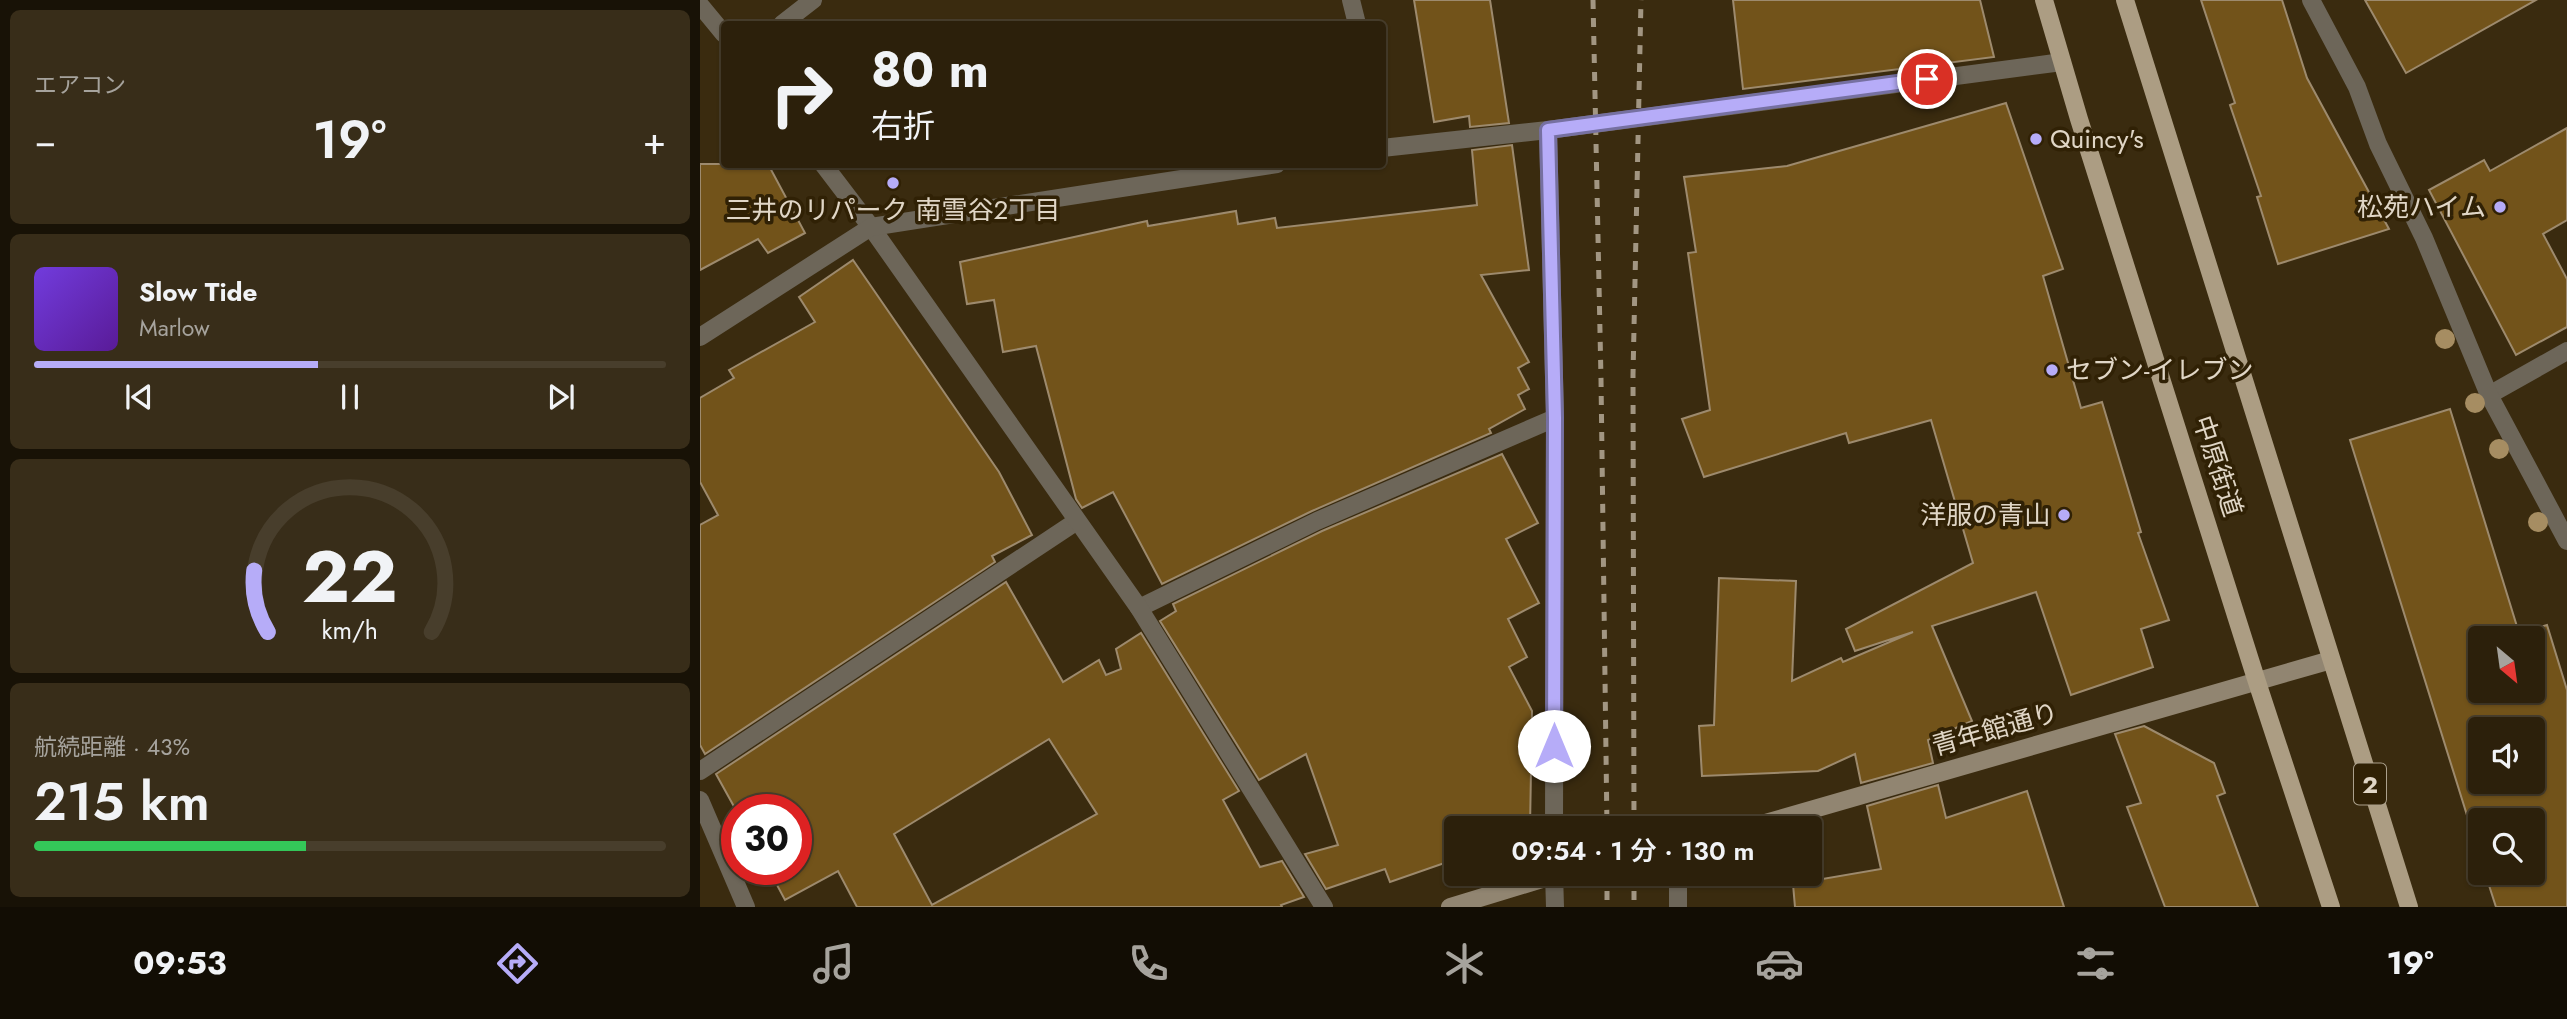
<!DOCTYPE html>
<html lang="ja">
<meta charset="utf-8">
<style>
:root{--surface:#2c200b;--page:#382d19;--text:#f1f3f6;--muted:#a6a39d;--line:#483e2c;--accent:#b6acf8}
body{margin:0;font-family:Jost,"Noto Sans JP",sans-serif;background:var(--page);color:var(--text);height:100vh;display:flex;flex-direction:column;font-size:26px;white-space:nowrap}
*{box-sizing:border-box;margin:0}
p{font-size:23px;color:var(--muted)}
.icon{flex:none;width:38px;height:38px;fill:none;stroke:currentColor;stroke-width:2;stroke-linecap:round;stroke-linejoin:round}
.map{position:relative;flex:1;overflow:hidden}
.sheet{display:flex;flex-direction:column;gap:10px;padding:10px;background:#181206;width:700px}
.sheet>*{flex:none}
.guide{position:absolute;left:21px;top:21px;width:665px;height:147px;border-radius:7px;box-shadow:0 2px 5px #0004,0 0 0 2px var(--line);background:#2c200b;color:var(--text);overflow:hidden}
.needle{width:46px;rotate:151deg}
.tools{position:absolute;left:1768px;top:626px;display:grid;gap:14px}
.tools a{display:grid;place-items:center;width:77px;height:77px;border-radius:7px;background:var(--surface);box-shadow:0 2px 5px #0004,0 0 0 2px var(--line);font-size:35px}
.speed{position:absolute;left:21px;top:794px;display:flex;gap:14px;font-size:35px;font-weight:700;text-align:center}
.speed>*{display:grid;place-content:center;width:91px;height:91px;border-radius:50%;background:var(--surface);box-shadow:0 2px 5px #0004,0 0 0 2px var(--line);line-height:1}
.speed .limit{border:10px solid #d22;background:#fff;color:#111}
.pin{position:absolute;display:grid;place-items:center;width:60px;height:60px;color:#fff;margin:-30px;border:4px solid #fff;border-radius:50%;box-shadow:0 2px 7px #0007}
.me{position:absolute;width:77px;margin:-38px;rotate:0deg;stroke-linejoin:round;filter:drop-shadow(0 0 5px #0008)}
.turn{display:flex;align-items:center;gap:24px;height:147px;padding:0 35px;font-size:32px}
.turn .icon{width:91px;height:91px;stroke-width:2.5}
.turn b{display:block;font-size:49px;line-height:60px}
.big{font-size:52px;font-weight:600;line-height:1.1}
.sheet .tile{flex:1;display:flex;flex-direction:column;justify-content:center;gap:10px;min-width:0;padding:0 24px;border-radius:10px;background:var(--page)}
.sheet .dial{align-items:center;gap:0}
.dial svg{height:182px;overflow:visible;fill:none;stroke:var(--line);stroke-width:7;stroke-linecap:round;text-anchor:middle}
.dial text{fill:var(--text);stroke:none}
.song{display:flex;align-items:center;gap:21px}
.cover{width:84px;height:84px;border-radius:10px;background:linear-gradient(135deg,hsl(260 70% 55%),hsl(270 70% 35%))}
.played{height:7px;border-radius:4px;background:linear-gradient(90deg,var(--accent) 45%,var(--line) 45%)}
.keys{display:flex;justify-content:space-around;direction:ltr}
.heat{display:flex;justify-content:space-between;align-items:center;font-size:38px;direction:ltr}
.charge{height:10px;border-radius:5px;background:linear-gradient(90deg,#34c759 43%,var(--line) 0)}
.trip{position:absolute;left:744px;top:816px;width:378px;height:70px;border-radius:7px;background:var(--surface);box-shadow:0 2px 5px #0004,0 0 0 2px var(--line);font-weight:600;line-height:70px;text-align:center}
.menu{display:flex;height:112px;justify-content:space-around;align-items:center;background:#120d04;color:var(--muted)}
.menu .icon{width:49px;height:49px}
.menu .on{color:var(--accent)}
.menu b{font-size:32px;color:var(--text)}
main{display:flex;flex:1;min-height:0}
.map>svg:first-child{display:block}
.building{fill:#72531a;stroke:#9d8a6d;stroke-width:2;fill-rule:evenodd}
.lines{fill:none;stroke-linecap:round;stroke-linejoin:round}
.lane{stroke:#6d6659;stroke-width:18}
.street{stroke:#6d6659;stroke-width:18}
.secondary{stroke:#918571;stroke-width:18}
.primary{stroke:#ac9d83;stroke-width:18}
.rail{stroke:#a29682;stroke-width:5;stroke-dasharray:9 9;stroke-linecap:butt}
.tree{fill:#a68d62}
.route-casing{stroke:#7670a1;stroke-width:18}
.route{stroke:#b6acf8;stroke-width:12}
.poi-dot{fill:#b6acf8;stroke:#302105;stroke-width:2.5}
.labels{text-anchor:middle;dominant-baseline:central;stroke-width:7;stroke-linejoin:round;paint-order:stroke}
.shield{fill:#302105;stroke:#aba08c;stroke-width:2}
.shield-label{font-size:24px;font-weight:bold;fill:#e0d6c6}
.poi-label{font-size:26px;fill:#e0d6c6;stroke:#302105;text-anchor:start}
.street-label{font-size:26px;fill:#e0d6c6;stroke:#302105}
</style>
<main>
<section class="sheet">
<div class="tile"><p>エアコン</p>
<div class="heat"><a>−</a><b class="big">19°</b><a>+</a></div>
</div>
<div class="tile">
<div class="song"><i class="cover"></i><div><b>Slow Tide</b><p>Marlow</p></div></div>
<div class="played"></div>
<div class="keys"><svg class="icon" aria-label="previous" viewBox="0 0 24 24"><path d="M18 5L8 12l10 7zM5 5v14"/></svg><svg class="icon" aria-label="pause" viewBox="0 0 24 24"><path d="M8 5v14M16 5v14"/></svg><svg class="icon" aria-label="next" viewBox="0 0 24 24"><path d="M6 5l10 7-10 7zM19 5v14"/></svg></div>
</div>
<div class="tile dial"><svg viewBox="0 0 100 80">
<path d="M14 69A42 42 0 1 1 86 69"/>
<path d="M14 69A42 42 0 0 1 8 42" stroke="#b6acf8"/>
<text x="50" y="56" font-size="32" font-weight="700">22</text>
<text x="50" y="72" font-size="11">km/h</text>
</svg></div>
<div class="tile"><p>航続距離 · 43%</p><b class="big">215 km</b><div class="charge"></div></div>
</section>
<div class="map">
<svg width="1867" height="907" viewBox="0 0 1867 907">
<rect width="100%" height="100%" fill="#3a2b0f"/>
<g class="building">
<path d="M 714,0 L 790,0 L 809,123 L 770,127 L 769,116 L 734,122 Z"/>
<path d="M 1033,0 L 1280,0 L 1294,57 L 1043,89 Z"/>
<path d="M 1501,0 L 1582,0 L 1607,78 L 1689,229 L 1578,264 L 1557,197 L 1561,196 L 1530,105 L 1535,103 Z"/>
<path d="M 1665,0 L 1836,0 L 1706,73 Z"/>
<path d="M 1306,103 L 1363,269 L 1343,276 L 1381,408 L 1402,402 L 1441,532 L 1438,533 L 1469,620 L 1441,629 L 1453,667 L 1371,695 L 1336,592 L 1232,626 L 1272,721 L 1228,740 L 1233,763 L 1161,783 L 1155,754 L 1118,771 L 1002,776 L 999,726 L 1014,725 L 1019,578 L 1096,581 L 1092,681 L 1141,658 L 1143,662 L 1213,632 L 1155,651 L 1146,629 L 1273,563 L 1231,420 L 1149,443 L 1146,433 L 1004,477 L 982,419 L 1010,410 L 988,253 L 996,252 L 984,177 L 1087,166 Z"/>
<path d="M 1867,128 L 1867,220 L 1843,234 L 1867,279 L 1867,327 L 1816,355 L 1729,190 L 1784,160 L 1790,171 Z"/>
<path d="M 812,145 L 829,270 L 781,275 L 829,362 L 818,368 L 829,389 L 818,395 L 825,409 L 789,429 L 791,433 L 612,511 L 462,584 L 413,492 L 382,508 L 376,499 L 336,346 L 303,352 L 294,300 L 267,304 L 260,262 L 447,221 L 448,226 L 536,211 L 538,224 L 575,218 L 577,228 L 777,205 L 772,150 Z"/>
<path d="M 0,164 L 68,164 L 105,233 L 68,253 L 58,239 L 0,270 Z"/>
<path d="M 153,260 L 299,472 L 332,535 L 292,556 L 295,562 L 5,754 L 0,745 L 0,525 L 18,515 L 0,482 L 0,398 L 34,378 L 29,370 L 115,322 L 99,297 Z"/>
<path d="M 1750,409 L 1819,633 L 1847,625 L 1867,690 L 1867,907 L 1796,907 L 1785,873 L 1832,873 L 1832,821 L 1780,821 L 1780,857 L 1650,440 ZM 1780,639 L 1832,639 L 1832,691 L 1780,691 ZM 1780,730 L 1832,730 L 1832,782 L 1780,782 Z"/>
<path d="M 802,454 L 838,523 L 806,539 L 839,603 L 808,619 L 827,657 L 809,667 L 832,711 L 830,828 L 756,828 L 756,859 L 690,882 L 685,869 L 626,889 L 605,854 L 638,845 L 606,754 L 559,780 L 460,621 L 476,611 L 473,604 L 622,531 Z"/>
<path d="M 306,582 L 363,682 L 399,660 L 406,675 L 421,669 L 416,649 L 441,633 L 539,791 L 523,800 L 560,867 L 582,861 L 604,897 L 581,905 L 582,907 L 157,907 L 138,871 L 85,900 L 69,870 L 96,870 L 96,810 L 37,812 L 16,774 ZM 349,739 L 397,814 L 232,905 L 194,834 Z"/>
<path d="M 1444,726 L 1514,763 L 1525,793 L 1517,796 L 1558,907 L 1465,907 L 1427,807 L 1441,803 L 1415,734 Z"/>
<path d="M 1238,785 L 1246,818 L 1327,791 L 1364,907 L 1095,907 L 1093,884 L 1181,869 L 1167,806 Z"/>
</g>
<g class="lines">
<g class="lane">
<path d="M 82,24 L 113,0"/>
<path d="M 1789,395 L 1867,351"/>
<path d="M 439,608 L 617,521 L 855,418"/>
<path d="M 0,771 L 377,521"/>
<path d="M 0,800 L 46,907"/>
</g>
<g class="street">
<path d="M 651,0 L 657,24"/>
<path d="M 1611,0 L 1657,87 L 1678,144 L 1724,238 L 1789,395 L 1867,541"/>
<path d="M 0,5 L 24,34"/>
<path d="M 848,130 L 855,418 L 854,828"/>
<path d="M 682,148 L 848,130 L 1362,62"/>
<path d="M 123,164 L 171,227 L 439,608 L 624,907"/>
<path d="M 0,337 L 171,227 L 577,164"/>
<path d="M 854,873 L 855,907"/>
<path d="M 978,907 L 978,873"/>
</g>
<g class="secondary">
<path d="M 1048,828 L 1631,660"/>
<path d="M 750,907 L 862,873"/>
</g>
<g class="primary">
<path d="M 1344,0 L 1379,119 L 1557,682 L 1631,907"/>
<path d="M 1425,0 L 1709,907"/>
</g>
<g class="rail">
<path d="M 893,0 L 901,379 L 907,828"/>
<path d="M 934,828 L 933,375 L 941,0"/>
<path d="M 907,873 L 907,907"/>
<path d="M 934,873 L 934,907"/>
</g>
</g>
<g class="tree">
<circle cx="1745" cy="339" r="10"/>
<circle cx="1775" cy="403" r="10"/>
<circle cx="1799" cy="449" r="10"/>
<circle cx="1838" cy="522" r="10"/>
</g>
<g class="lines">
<defs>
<path id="route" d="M 854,746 L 855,418 L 848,130 L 1227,79"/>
</defs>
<use href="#route" class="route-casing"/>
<use href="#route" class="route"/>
</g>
<g class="poi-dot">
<circle cx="1336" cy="139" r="7"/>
<circle cx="193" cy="183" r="7"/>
<circle cx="1800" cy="207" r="7"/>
<circle cx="1352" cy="370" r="7"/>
<circle cx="1364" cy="515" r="7"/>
</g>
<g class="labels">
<rect class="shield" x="1654" y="763.5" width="32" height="41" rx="5"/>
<g class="shield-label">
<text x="1670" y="784">2</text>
</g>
<g class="poi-label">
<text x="1350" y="139">Quincy's</text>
<text x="1786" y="207" text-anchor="end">松苑ハイム</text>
<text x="193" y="210" text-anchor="middle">三井のリパーク 南雪谷2丁目</text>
<text x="1366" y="370">セブン-イレブン</text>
<text x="1350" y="515" text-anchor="end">洋服の青山</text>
</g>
<g class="street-label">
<text transform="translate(1518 466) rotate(72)">中原街道</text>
<text transform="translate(1295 729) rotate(-16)">青年館通り</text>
</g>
</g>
</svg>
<div class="tools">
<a><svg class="needle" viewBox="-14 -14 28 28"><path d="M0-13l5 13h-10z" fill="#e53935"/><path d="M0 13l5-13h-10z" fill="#a6a39d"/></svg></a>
<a><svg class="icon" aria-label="sound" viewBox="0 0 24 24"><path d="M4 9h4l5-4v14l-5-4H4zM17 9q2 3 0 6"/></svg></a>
<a><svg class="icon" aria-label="search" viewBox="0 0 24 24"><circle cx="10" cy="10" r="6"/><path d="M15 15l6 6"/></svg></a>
</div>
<div class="speed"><div class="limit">30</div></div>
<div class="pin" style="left:1227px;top:79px;background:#d93025"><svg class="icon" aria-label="arrive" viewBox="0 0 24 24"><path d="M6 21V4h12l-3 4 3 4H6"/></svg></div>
<svg class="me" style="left:854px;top:746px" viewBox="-20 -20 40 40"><circle r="19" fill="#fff"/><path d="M0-13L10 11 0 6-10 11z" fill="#b6acf8"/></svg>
<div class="trip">09:54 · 1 分 · 130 m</div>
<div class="guide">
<div class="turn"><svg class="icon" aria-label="right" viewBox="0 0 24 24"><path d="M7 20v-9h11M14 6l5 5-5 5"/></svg><div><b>80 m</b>右折</div></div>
</div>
</div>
</main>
<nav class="menu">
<b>09:53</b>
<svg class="icon on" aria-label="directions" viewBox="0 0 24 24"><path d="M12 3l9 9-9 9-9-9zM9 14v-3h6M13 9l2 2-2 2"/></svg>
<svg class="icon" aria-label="music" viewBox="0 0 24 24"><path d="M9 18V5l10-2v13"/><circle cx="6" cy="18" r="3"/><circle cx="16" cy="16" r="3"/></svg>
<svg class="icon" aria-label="phone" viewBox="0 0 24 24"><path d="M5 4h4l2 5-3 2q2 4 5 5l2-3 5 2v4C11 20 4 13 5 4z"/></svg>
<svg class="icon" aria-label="climate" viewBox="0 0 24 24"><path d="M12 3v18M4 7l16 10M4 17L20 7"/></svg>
<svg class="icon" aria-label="car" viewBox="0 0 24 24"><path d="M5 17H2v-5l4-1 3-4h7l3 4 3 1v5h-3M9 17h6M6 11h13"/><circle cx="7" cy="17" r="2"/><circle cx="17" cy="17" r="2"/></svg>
<svg class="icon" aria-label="filters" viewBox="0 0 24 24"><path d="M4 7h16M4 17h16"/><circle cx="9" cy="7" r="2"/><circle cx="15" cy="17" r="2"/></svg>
<b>19°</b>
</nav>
